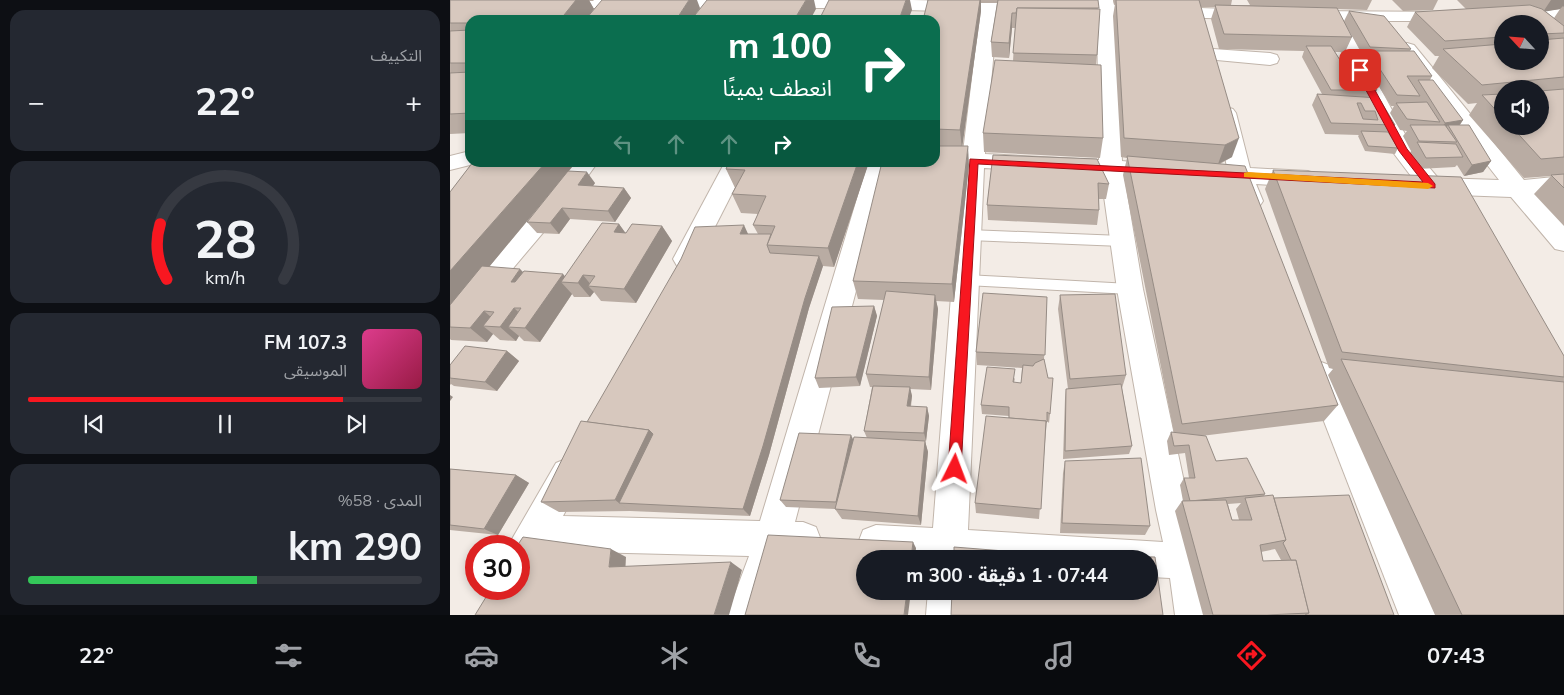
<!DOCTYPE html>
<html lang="ar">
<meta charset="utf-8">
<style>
:root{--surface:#171b24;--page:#242831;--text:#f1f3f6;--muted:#9ea1a6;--line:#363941;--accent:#f81720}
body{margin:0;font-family:Mulish,"Noto Sans Arabic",sans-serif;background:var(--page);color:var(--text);direction:rtl;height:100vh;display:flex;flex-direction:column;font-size:19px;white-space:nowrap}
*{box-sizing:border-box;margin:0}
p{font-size:16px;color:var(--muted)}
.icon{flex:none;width:28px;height:28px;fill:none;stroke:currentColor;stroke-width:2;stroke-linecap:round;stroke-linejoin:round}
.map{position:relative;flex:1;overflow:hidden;direction:ltr}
.drawer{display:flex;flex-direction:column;gap:10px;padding:10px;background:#0d0f14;width:450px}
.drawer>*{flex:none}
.guide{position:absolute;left:15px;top:15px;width:475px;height:152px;border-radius:15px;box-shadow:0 2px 8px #0003;direction:rtl;background:#0b6e4f;color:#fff;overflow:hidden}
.needle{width:32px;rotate:296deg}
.tools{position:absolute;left:1044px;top:15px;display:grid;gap:10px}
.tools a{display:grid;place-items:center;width:55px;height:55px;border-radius:50%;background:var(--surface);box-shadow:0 2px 8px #0003;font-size:25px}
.speed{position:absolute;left:15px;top:535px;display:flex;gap:10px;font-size:25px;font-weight:700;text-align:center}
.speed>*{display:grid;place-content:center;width:65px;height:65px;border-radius:50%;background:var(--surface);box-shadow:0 2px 8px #0003;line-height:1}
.speed .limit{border:8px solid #d22;background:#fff;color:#111}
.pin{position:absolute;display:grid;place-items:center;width:42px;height:42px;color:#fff;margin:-21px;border-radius:10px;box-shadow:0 2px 8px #0006}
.me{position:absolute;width:55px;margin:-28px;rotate:3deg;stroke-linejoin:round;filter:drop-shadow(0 0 4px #0008)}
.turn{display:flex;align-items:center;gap:18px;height:105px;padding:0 25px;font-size:22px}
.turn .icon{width:65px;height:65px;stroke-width:2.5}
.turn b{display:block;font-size:35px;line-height:42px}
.lanes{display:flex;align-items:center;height:48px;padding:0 25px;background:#0003;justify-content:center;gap:25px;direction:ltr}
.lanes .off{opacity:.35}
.big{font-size:38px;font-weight:700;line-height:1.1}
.drawer .widget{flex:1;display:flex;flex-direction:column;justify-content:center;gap:8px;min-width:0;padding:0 18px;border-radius:15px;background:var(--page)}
.drawer .dial{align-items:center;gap:0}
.dial svg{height:130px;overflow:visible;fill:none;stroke:var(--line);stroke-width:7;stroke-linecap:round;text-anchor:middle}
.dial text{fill:var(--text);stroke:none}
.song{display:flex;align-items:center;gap:15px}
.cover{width:60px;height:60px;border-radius:8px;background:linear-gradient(135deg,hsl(330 70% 55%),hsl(340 70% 35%))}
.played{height:5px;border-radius:2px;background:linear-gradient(90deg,var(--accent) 80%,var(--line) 80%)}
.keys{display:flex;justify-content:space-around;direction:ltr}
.heat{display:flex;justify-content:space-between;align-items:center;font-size:28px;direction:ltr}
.charge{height:8px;border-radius:4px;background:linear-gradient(90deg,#34c759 58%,var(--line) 0)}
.trip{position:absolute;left:406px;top:550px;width:302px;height:50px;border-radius:25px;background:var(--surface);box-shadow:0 2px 8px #0003;font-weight:700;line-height:50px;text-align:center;direction:rtl}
.dock{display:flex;height:80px;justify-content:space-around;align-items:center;background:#090b0e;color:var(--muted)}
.dock .icon{width:35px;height:35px}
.dock .selected{color:var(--accent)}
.dock b{font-size:22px;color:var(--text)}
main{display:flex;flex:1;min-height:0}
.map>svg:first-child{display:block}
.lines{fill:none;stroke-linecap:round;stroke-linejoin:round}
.service-casing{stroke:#c1b5ab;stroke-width:2}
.minor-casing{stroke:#c1b5ab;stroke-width:2}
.service{fill:#fff;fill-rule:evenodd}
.minor{fill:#fff;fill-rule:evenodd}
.wall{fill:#b9aca3;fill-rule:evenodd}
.shaded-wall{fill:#968c85}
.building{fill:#d7c8be;stroke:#968c85;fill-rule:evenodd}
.route{fill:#f81720;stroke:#a10f15}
.slow{fill:#f59e0b}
</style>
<main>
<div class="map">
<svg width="1114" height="615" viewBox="0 0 1114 615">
<rect width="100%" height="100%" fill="#f3ece6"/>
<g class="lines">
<defs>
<g id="service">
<path d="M 519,230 L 672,236 L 676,238 L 678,241 L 676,244 L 672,246 L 519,240 L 515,238 L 513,235 L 515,232 Z"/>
<path d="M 516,275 L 680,284 L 685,285 L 687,289 L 685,293 L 680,294 L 516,285 L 511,284 L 509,280 L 511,276 Z"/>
</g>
<g id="minor">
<path d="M 98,0 L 462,0 L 647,5 L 647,0 L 663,0 L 664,5 L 807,10 L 810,14 L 807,18 L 801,19 L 664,16 L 672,161 L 719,166 L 722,171 L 719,176 L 711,179 L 674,176 L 693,289 L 740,510 L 754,561 L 763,615 L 725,615 L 720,578 L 700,577 L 700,559 L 421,559 L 413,556 L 408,543 L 413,530 L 426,525 L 483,528 L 511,167 L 485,165 L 477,162 L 485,162 L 485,151 L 513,152 L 530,12 L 380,8 L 104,8 L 98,7 L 95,3 ZM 547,13 L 647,15 L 649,160 L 535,154 ZM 534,168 L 651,175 L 667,289 L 706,510 L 713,542 L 518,530 Z"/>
<path d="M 1114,9 L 1114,19 L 1061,21 L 1055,20 L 1052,16 L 1055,12 L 1061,11 Z"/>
<path d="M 854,11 L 1007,12 L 1010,16 L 1007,20 L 1001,21 L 894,21 L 962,147 L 988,178 L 1049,180 L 950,53 L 948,49 L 950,45 L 957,43 L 964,45 L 1074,180 L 1114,176 L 1114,192 L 1087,195 L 1114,225 L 1114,251 L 1105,249 L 1061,197 L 981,194 L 973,192 L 942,151 L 876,21 L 848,20 L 845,16 L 848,12 Z"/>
<path d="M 763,49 L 820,53 L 827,55 L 829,59 L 827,63 L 820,65 L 756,59 L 754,55 L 756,51 Z"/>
<path d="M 776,107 L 783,109 L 786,113 L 800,168 L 858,171 L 866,174 L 870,179 L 866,184 L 858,187 L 806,184 L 813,201 L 809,207 L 801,209 L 793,207 L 782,182 L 766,179 L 763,174 L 766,169 L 777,167 L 766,113 L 769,109 Z"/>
<path d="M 20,151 L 20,162 L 28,163 L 0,170 L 0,156 Z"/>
<path d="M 125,162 L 148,162 L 119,202 L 10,331 L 0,334 L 0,304 L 103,190 Z"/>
<path d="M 275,162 L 298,162 L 245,266 L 236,269 L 227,266 L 223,259 Z"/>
<path d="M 418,162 L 440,162 L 345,522 L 353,522 L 366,527 L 371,540 L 366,553 L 353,558 L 334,557 L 315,615 L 277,615 L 299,556 L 95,551 L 82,575 L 69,580 L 69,546 L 58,546 L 106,463 L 118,458 L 130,463 L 135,474 L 113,516 L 310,521 Z"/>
<path d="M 871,362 L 882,366 L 886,375 L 987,615 L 949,615 L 856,375 L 860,366 Z"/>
<path d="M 478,591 L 516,591 L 514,615 L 476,615 Z"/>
</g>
</defs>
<use href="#service" class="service-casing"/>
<use href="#minor" class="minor-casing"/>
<use href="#service" class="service"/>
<use href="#minor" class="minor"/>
</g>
<g class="wall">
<path d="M 0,0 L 144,0 L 143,1 L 139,1 L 144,9 L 135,20 L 20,20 L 20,133 L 0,134 Z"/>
<path d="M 477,0 L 648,0 L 647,55 L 646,64 L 653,138 L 650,158 L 534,152 L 533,133 L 563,61 L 565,28 L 562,28 L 559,58 L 542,57 L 541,42 L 547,3 L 531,3 L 531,11 L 512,146 L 519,165 L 504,302 L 486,301 L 488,309 L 481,390 L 460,389 L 462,396 L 461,407 L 477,407 L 479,416 L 476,441 L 475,441 L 478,452 L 471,525 L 392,519 L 385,509 L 336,507 L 330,500 L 403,439 L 417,438 L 414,431 L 422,387 L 420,387 L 416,374 L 434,300 L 408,299 L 403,281 L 485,162 L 485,20 Z"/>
<path d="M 663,0 L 782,0 L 781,5 L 800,5 L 797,0 L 922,0 L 917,10 L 887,9 L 894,21 L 899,11 L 961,49 L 960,51 L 982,76 L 980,80 L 1013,120 L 1010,125 L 1041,161 L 1033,172 L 1014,176 L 1007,165 L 1005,167 L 968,169 L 960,153 L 961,151 L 953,136 L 957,131 L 950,130 L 940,113 L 944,106 L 941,106 L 913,61 L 915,58 L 897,27 L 902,37 L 895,52 L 885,52 L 897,71 L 927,90 L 923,97 L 945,125 L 939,134 L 948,148 L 945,154 L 915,151 L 908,136 L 909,135 L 875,134 L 862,105 L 867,94 L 872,94 L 852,57 L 854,51 L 769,49 L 761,19 L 765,7 L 751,7 L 782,157 L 770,164 L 888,405 L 874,421 L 751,436 L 766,461 L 815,494 L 814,496 L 824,498 L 944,615 L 753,615 L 725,511 L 732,501 L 733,501 L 730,485 L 734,478 L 739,478 L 735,453 L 719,455 L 717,441 L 721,432 L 724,433 L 673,175 L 677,158 L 671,157 L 663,16 L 665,4 L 664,4 ZM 791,503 L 786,509 L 789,520 L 782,520 L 778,504 ZM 825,549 L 831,560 L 813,561 L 811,552 Z"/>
<path d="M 942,0 L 988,0 L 983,10 L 953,11 Z"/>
<path d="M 1007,0 L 1114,0 L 1114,226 L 1084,194 L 1101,176 L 1074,178 L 1019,115 L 1027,103 L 1018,104 L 982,68 L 989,56 L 985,56 L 957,27 L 965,12 L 1016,9 ZM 1110,9 L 1104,18 L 1095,11 ZM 1052,24 L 1090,24 L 1090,61 L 1052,61 ZM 1052,89 L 1090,89 L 1090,126 L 1052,126 Z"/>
<path d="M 543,155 L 659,184 L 656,199 L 649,199 L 649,210 L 647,225 L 538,220 L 537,205 Z"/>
<path d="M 23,162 L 126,162 L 119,171 L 145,183 L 143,186 L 174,188 L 181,198 L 165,222 L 120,219 L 109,234 L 87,233 L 77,222 L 89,207 L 39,267 L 73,272 L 115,276 L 169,224 L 175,233 L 212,226 L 222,241 L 186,303 L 151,301 L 144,292 L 140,297 L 124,297 L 122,294 L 90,342 L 74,341 L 69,336 L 66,341 L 50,340 L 43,334 L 37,342 L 1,340 L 0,339 L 0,192 Z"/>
<path d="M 419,162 L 384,267 L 373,266 L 359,308 L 319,455 L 300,516 L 180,511 L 109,512 L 91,502 L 137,422 L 298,234 L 308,234 L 303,225 L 308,214 L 291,213 L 282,194 L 285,188 L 276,169 Z"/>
<path d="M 823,170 L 1114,356 L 1114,615 L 985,615 L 878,375 L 883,369 L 879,368 L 815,189 Z"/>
<path d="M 610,295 L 676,375 L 672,388 L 682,446 L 679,454 L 613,459 L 615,398 L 616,389 L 618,389 L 608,309 Z"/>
<path d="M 597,297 L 594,359 L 600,414 L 599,423 L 597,421 L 596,431 L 589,519 L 526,513 L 525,503 L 559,416 L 532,414 L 531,405 L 565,378 L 564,383 L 571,383 L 572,368 L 527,365 L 526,352 Z"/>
<path d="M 424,306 L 427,316 L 410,386 L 369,388 L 365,378 Z"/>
<path d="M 57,351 L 69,361 L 47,391 L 4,386 L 1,384 L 0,385 L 0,365 Z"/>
<path d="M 615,461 L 700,526 L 695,535 L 610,533 L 613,473 Z"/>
<path d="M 0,469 L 66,475 L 79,483 L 48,535 L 0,530 Z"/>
</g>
<g class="shaded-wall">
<path d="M 126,0 L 139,0 L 144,9 L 135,20 L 110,20 Z"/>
<path d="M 239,0 L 247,0 L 250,8 L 242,20 L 226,20 Z"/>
<path d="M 356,0 L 364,0 L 366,9 L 360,20 L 344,20 Z"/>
<path d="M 456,0 L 460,0 L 462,10 L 458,20 L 449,20 Z"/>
<path d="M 530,0 L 531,0 L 531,11 L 512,149 L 510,130 Z"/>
<path d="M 1101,0 L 1114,0 L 1114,7 L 1113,6 L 1110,9 L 1093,12 Z"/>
<path d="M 562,13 L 562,28 L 559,58 L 559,43 Z"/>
<path d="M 1013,120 L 1005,131 L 998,125 L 993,133 L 987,134 L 995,123 Z"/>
<path d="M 789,138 L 782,157 L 768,164 L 775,145 Z"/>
<path d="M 518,146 L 519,165 L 504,302 L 502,284 Z"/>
<path d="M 1041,161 L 1033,172 L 1014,176 L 1022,165 Z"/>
<path d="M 96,162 L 126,162 L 0,314 L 0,271 Z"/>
<path d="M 408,162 L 419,162 L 384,267 L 378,248 Z"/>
<path d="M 137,172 L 145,183 L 136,196 L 128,185 Z"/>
<path d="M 174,188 L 181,198 L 165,222 L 158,211 Z"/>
<path d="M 112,208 L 120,219 L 109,234 L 100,223 Z"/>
<path d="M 169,224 L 180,239 L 164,232 Z"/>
<path d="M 294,225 L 299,236 L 290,234 Z"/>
<path d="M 212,226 L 222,241 L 186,303 L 174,289 Z"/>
<path d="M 369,256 L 373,266 L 359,308 L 319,455 L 300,516 L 293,509 L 355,298 Z"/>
<path d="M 70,269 L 85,284 L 61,282 Z"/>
<path d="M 113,274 L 121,283 L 111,282 L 122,294 L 90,342 L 75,328 L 58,327 L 69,336 L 66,341 L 50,327 L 64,308 L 79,322 Z"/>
<path d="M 133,275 L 142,286 L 138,286 L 144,292 L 140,297 L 128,283 Z"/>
<path d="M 485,295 L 488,309 L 481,390 L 479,377 Z"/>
<path d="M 424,306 L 427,316 L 410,386 L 406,377 Z"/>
<path d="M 34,311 L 50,325 L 33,326 L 43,334 L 37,342 L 20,328 Z"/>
<path d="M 57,351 L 69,361 L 47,391 L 35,382 Z"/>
<path d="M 460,387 L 462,396 L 459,415 L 457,406 Z"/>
<path d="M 0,395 L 3,397 L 0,401 Z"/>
<path d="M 477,407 L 479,416 L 476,441 L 474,433 Z"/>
<path d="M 199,430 L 212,442 L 169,503 L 180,511 L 165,500 Z"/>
<path d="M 401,435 L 405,443 L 391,509 L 386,502 Z"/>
<path d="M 475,441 L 478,452 L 471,525 L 468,516 Z"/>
<path d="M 66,475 L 79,483 L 48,535 L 34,529 Z"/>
<path d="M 463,542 L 466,548 L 465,559 L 461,559 Z"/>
<path d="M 161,549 L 176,557 L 175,575 L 159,567 Z"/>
<path d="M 281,562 L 292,570 L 279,615 L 264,615 Z"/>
<path d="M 457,591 L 461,591 L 458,615 L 454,615 Z"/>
</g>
<g class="building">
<path d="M 0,0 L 126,0 L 110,20 L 20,20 L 20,23 L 0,23 Z"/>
<path d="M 152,0 L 239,0 L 226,20 L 135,20 Z"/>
<path d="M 257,0 L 356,0 L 344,20 L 241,20 Z"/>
<path d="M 379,0 L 456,0 L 449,20 L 369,20 Z"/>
<path d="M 478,0 L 530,0 L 510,130 L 485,129 L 485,20 L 473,20 Z"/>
<path d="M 548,0 L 648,0 L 649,8 L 567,8 L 566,13 L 562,13 L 559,43 L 541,42 Z"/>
<path d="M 666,0 L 749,0 L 789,138 L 775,145 L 674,138 Z"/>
<path d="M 765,5 L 887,8 L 902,37 L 774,34 Z"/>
<path d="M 1080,5 L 1092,9 L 1114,26 L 1114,33 L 1090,34 L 1090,24 L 1052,24 L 1052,37 L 995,41 L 965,12 Z"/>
<path d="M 567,8 L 650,9 L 647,55 L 563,53 Z"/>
<path d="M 899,11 L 934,16 L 961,49 L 920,47 Z"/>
<path d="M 20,30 L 20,63 L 0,63 L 0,31 Z"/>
<path d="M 1114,38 L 1114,77 L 1032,85 L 993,49 L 1052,44 L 1052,61 L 1090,61 L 1090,40 Z"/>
<path d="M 856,46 L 881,46 L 897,71 L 915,71 L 927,90 L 881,90 Z"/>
<path d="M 918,51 L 964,51 L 982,76 L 957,76 L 970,96 L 947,95 Z"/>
<path d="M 545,60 L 651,65 L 653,138 L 533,133 Z"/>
<path d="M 20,72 L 20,113 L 0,114 L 0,73 Z"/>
<path d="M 968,80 L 983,80 L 1013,120 L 995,123 Z"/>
<path d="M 1114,89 L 1114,157 L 1091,159 L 1061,126 L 1090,126 L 1090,91 Z"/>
<path d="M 867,94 L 929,98 L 945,125 L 881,123 ZM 907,103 L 911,103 L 915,111 L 925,111 L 928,120 L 913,119 Z"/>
<path d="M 1052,94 L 1052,117 L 1032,95 Z"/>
<path d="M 977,102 L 990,122 L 957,119 L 946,103 Z"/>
<path d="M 960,125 L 995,125 L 1007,142 L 969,141 Z"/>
<path d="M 998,125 L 1019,125 L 1041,161 L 1022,165 Z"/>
<path d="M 911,131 L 938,132 L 948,148 L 918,146 Z"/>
<path d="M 967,142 L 1006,144 L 1013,157 L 976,158 Z"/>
<path d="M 485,146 L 518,146 L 502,284 L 403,281 L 432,162 L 485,162 Z"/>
<path d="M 543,155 L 647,159 L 659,184 L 648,183 L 649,210 L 537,205 Z"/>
<path d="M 677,156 L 795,166 L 888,405 L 732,424 Z"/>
<path d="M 23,162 L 96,162 L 0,271 L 0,192 Z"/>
<path d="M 279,162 L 408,162 L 378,248 L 317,245 L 325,226 L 303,225 L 316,196 L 282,194 L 295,170 L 276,169 Z"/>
<path d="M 823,170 L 1011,177 L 1114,356 L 1114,377 L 892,352 Z"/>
<path d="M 118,171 L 137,172 L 128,185 L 174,188 L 158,211 L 112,208 L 100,223 L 77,222 Z"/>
<path d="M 1114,174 L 1114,188 L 1101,175 Z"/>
<path d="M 152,223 L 169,224 L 164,232 L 176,233 L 182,224 L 212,226 L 174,289 L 138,286 L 145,276 L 133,275 L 128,283 L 111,282 Z"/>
<path d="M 294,225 L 290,234 L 321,234 L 317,245 L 320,253 L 369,256 L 355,298 L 313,446 L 293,509 L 169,503 L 203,434 L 199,430 L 137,422 L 231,259 L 245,227 Z"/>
<path d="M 32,266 L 70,269 L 61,282 L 65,282 L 74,271 L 113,274 L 75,328 L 58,327 L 71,308 L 64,308 L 50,327 L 33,326 L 44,312 L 34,311 L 20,328 L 0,327 L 0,305 Z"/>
<path d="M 436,291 L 485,295 L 479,377 L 416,374 Z"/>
<path d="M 533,293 L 597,297 L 595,355 L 526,352 Z"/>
<path d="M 665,294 L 676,375 L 620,379 L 610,295 Z"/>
<path d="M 424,306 L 406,377 L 365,378 L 382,307 Z"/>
<path d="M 15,346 L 57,351 L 35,382 L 0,378 L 0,365 Z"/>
<path d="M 594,359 L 598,378 L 603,378 L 600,414 L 597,412 L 597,422 L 596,422 L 596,421 L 559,418 L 559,407 L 531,405 L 537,367 L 565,369 L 563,382 L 571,383 L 573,365 L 583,366 L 585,363 Z"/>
<path d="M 891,359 L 1114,382 L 1114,615 L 1012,615 Z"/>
<path d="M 671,384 L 682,446 L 615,451 L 616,389 Z"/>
<path d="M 423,386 L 460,387 L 457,406 L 477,407 L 474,433 L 414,431 Z"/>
<path d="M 536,416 L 596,421 L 591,509 L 525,503 Z"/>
<path d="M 131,421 L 199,430 L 165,500 L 91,502 Z"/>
<path d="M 721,432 L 756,436 L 766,461 L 797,458 L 815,494 L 740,501 L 734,478 L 745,478 L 739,445 L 724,446 Z"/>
<path d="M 349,433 L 401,435 L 386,502 L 330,500 Z"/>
<path d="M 404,437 L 475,441 L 468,516 L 385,509 Z"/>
<path d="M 691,458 L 700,526 L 612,523 L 615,461 Z"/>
<path d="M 0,469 L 66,475 L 34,529 L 0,525 Z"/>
<path d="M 823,495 L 836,540 L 810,545 L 813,561 L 846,560 L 859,613 L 817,615 L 763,615 L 732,501 L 776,500 L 782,520 L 802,520 L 795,498 Z"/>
<path d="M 899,495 L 944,615 L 855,615 L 859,613 L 846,560 L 841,560 L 833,543 L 836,540 L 824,498 Z"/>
<path d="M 318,535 L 463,542 L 461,559 L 415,559 L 415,591 L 457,591 L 454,615 L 295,615 Z"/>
<path d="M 73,537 L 161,549 L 159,567 L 281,562 L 264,615 L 25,615 L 41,589 L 69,589 L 69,546 L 67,546 Z"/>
<path d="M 504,547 L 592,554 L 705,557 L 713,615 L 501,615 L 502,591 L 700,591 L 700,559 L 504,559 Z"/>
</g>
<path class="route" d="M 910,67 L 914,70 L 957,149 L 985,184 L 985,188 L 528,164 L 511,469 L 509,474 L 505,476 L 500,474 L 498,469 L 520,159 L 973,182 L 949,151 L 905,70 Z"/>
<path class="slow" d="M 798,172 L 978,183 L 983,186 L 978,189 L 794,177 L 794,173 Z"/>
</svg>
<div class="tools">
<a><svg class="needle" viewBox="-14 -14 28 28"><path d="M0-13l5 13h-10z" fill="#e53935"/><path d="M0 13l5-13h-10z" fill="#9ea1a6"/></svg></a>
<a><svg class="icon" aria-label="sound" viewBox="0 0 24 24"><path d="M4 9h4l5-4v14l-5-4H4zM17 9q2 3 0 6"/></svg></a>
</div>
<div class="speed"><div class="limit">30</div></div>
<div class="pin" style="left:910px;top:70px;background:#d93025"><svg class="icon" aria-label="arrive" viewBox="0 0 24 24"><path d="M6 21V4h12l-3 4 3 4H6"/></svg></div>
<svg class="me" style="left:505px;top:469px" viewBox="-20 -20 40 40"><path d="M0-17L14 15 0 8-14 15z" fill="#f81720" stroke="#fff" stroke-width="4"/></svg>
<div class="trip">07:44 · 1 دقيقة · 300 m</div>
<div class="guide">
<div class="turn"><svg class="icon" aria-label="right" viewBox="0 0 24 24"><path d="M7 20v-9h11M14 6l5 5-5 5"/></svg><div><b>100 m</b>انعطف يمينًا</div></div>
<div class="lanes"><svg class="icon off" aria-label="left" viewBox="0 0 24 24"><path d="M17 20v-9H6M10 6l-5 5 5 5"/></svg><svg class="icon off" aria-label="ahead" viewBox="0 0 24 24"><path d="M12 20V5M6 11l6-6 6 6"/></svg><svg class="icon off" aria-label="ahead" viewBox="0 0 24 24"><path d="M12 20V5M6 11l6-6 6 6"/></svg><svg class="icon" aria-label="right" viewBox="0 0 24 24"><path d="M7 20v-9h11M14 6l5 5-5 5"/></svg></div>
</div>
</div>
<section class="drawer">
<div class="widget"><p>التكييف</p>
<div class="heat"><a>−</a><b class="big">22°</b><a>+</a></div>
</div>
<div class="widget dial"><svg viewBox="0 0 100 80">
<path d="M14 69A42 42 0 1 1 86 69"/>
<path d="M14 69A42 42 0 0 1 10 35" stroke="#f81720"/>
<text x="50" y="56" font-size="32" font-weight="700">28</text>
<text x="50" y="72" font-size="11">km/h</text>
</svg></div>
<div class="widget">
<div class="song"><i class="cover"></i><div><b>107.3 FM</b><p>الموسيقى</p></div></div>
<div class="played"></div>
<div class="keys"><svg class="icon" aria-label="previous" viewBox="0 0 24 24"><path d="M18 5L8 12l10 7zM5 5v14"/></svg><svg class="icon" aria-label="pause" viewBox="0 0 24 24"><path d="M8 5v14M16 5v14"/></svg><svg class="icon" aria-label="next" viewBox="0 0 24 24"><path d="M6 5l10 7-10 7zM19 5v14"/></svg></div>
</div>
<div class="widget"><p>المدى · 58%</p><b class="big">290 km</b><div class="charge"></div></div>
</section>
</main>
<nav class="dock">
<b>07:43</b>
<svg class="icon selected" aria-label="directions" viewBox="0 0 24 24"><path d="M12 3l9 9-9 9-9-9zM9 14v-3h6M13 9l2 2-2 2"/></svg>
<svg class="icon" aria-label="music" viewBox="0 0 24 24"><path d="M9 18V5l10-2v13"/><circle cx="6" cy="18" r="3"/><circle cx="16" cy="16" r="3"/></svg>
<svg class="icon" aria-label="phone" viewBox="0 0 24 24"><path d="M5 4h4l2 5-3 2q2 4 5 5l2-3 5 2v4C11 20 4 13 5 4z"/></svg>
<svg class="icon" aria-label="climate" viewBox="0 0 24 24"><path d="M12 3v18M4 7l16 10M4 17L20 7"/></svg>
<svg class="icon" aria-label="car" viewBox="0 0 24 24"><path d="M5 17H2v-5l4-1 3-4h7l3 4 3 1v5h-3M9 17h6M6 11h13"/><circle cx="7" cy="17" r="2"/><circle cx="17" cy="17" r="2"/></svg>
<svg class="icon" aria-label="filters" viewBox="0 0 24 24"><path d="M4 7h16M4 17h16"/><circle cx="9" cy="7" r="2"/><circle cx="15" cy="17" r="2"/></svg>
<b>22°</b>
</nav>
